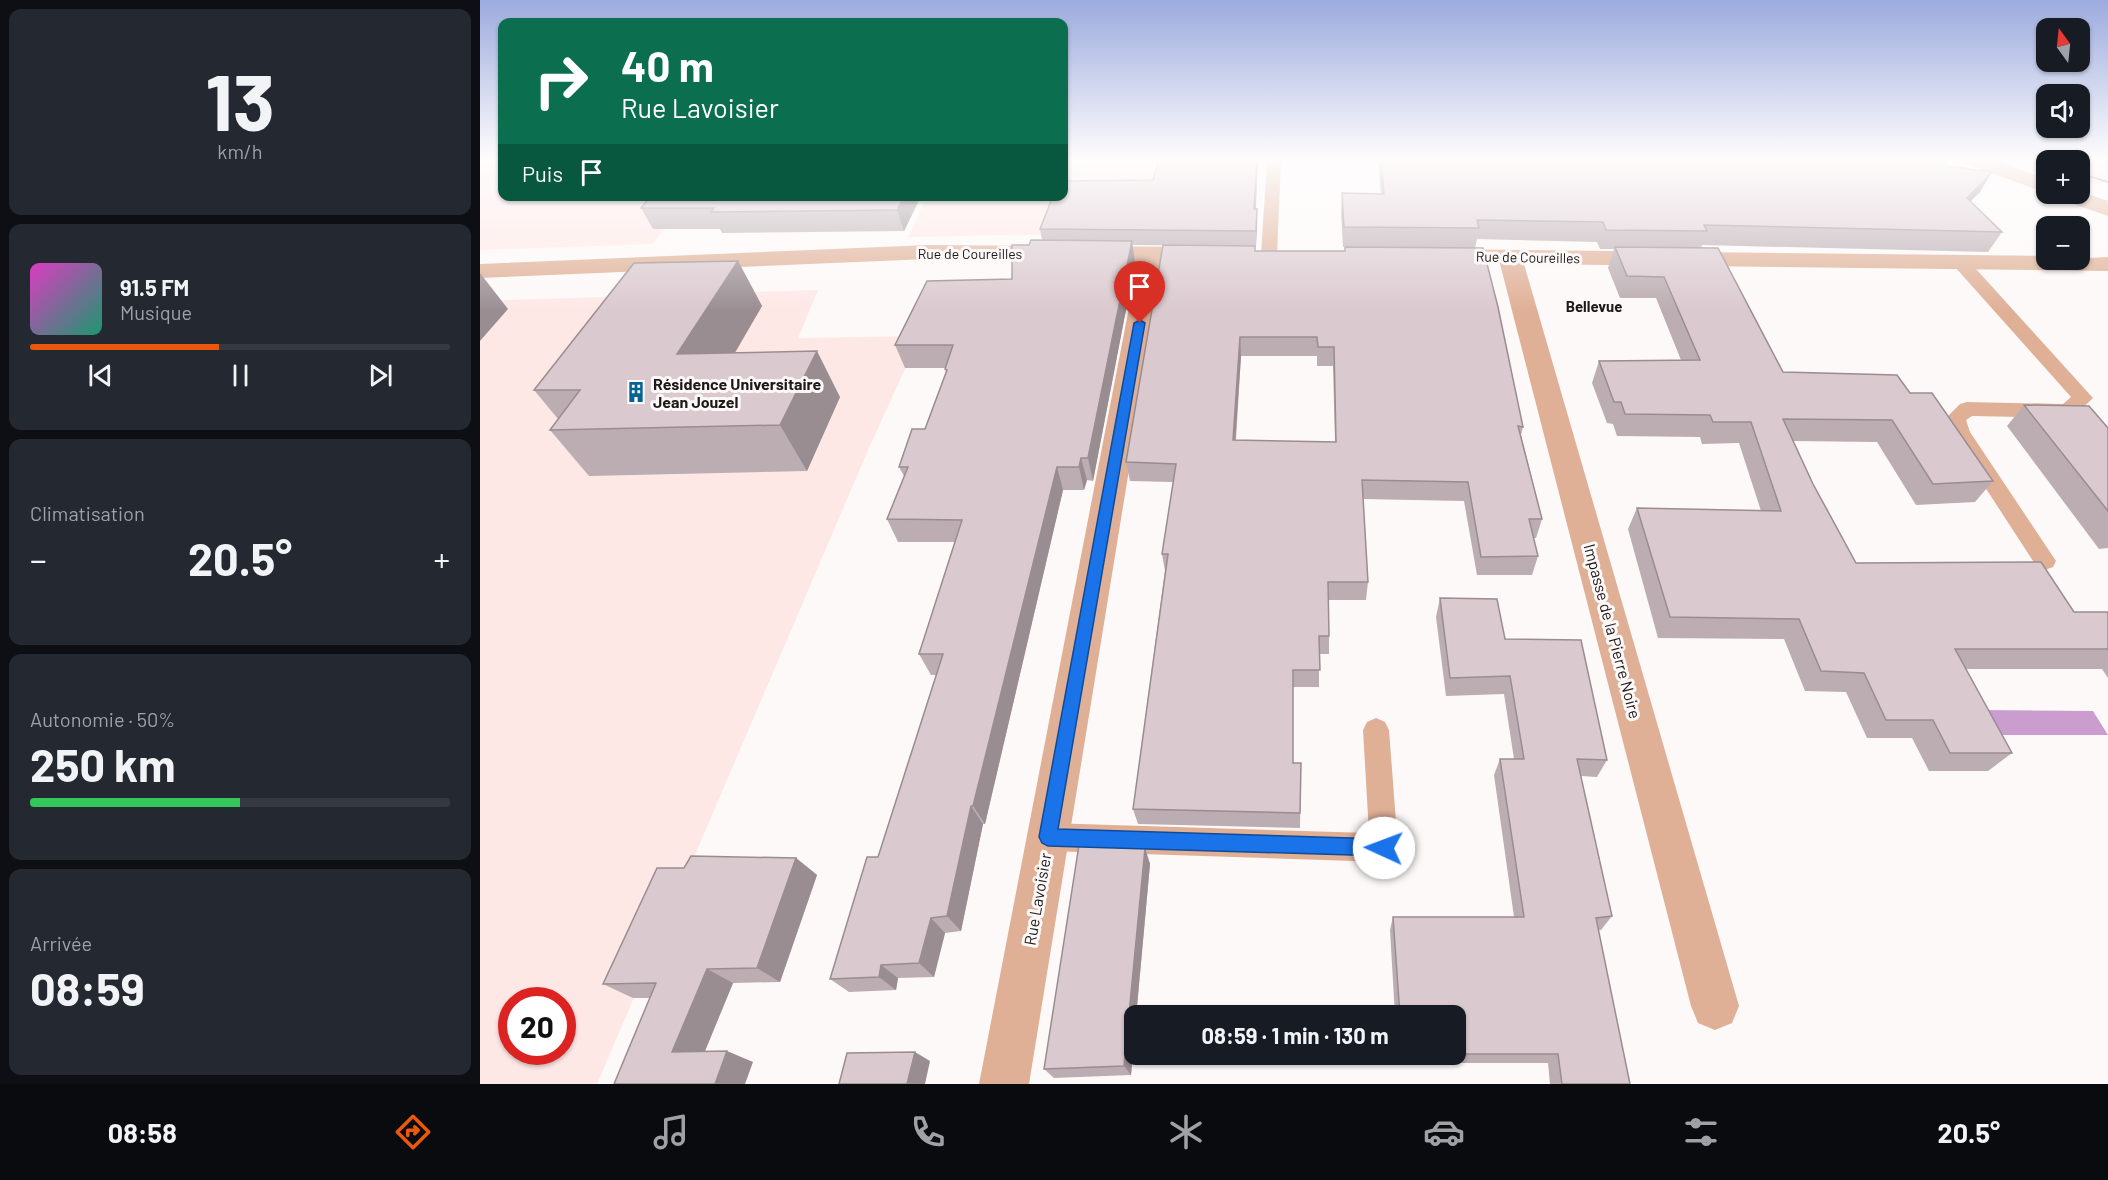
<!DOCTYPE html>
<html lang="fr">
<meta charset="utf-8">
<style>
:root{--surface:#171b24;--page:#242831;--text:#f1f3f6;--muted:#9ea1a6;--line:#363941;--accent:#ea580c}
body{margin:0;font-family:Barlow,sans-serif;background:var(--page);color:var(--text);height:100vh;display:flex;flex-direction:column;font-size:22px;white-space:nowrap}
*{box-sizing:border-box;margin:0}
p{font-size:20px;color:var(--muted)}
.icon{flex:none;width:33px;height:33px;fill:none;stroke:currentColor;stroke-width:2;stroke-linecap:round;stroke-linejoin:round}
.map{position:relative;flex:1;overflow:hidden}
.sheet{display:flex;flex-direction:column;gap:9px;padding:9px;background:#0d0f14;width:480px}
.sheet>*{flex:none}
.guide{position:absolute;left:18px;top:18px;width:570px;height:183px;border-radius:12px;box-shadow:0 2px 4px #0004;background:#0b6e4f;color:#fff;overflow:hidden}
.needle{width:39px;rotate:345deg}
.controls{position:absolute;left:1556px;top:18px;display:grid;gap:12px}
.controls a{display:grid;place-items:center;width:54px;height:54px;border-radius:12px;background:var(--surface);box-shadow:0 2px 4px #0004;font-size:30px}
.speed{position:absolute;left:18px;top:987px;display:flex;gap:12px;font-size:30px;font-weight:700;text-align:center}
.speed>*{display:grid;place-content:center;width:78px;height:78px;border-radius:50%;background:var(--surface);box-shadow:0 2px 4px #0004;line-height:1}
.speed .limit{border:9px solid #d22;background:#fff;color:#111}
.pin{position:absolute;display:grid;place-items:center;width:51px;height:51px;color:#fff;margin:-62px -26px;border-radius:50% 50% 50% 0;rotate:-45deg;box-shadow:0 0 6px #0007}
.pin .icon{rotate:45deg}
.me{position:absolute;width:66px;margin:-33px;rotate:272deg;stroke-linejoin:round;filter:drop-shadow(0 0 4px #0008)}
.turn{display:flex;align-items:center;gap:21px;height:126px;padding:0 24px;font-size:27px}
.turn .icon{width:78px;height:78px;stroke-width:2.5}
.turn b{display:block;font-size:42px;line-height:51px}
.then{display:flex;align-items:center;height:57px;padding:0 24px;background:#0003;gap:12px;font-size:22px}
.big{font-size:45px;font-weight:700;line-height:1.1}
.sheet .widget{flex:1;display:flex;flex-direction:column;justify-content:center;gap:9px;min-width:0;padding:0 21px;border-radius:12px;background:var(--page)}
.sheet .dial{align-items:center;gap:0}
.dial b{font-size:78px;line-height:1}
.song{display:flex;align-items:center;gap:18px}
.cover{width:72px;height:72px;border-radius:9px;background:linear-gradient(135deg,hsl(310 70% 55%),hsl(160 70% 35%))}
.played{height:6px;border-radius:3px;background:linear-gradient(90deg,var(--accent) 45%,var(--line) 45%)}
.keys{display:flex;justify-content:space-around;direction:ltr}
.heat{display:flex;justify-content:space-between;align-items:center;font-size:33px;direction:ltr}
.charge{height:9px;border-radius:4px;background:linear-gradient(90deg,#34c759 50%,var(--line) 0)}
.trip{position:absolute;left:644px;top:1005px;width:342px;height:60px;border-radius:12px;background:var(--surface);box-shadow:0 2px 4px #0004;font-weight:700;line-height:60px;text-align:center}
.dock{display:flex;height:96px;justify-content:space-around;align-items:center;background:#090b0e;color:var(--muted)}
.dock .icon{width:42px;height:42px}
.dock .on{color:var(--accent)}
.dock b{font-size:27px;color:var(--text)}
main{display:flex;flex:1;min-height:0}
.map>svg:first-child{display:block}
.built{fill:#fee8e6;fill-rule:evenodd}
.water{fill:#cb9dce}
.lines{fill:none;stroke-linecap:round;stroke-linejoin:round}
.lane{fill:#dfb096;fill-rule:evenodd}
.street{fill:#dfb096;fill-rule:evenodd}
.tram{stroke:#524c4c;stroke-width:1.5}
.wall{fill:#bbadb2;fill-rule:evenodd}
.shaded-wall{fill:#998d91}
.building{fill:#dac9cf;stroke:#998d91;stroke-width:1.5;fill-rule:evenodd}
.route{fill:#1a73e8;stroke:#114b97;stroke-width:1.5}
.labels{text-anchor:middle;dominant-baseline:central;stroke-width:6;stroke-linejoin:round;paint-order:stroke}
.far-street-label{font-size:14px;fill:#1f1818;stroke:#fdf9f9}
.far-neighbourhood-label{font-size:15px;font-weight:bold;fill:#1f1818;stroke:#fdf9f9}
.poi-label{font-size:16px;font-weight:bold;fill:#1f1818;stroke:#fdf9f9;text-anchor:start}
.street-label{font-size:16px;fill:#1f1818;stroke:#fdf9f9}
</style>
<main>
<section class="sheet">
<div class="widget dial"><b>13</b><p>km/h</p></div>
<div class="widget">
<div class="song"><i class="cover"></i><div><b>91.5 FM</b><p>Musique</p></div></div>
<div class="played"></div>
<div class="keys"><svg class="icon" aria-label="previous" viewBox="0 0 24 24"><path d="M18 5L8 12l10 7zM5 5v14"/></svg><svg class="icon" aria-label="pause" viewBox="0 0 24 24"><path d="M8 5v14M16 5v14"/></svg><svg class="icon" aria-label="next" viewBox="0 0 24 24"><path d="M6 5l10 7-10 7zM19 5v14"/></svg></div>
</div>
<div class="widget"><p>Climatisation</p>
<div class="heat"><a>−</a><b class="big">20.5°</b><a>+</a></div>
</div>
<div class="widget"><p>Autonomie · 50%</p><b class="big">250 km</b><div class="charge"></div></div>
<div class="widget"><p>Arrivée</p><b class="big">08:59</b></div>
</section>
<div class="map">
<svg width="1628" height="1084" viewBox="0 0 1628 1084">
<rect width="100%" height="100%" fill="#fdf9f9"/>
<g class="built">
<path d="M 0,160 L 22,160 L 22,196 L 212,197 L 172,244 L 0,250 Z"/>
<path d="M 584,160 L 683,160 L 661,233 L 428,237 L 447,197 L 584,196 Z"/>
<path d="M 1538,160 L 1628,160 L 1628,179 L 1620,185 L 1599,179 L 1599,160 L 1566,160 L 1566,169 Z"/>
<path d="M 338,290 L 318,338 L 440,336 L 389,448 L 117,1084 L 0,1084 L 0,301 ZM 32,1000 L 82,1000 L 82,1052 L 32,1052 Z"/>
</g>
<path class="water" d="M 1503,710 L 1613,711 L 1628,735 L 1515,735 Z"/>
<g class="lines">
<g class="lane">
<path d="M 787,160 L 801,160 L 797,255 L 789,260 L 781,255 Z"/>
<path d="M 1481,258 L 1487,259 L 1613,398 L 1594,416 L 1587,418 L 1492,416 L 1486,420 L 1490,432 L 1576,561 L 1573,567 L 1565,570 L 1557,567 L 1473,438 L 1466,418 L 1480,404 L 1487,402 L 1583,404 L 1591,397 L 1475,267 L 1473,263 Z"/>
<path d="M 896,718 L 905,722 L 909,730 L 918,848 L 914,858 L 904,862 L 568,851 L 558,847 L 554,837 L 558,827 L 568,823 L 889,833 L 883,730 L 887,722 Z"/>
</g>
<g class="street">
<path d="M 1484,160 L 1515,160 L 1566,179 L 1566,193 L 1487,164 Z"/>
<path d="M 1599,191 L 1628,201 L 1628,216 L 1579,199 L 1576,194 L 1599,194 Z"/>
<path d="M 448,245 L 727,247 L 736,249 L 739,254 L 736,259 L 727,261 L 683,261 L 549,1084 L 499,1084 L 658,261 L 448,259 L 0,278 L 0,264 Z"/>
<path d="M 961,249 L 1566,256 L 1566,260 L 1628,257 L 1628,271 L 1044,264 L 1259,1006 L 1252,1023 L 1235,1030 L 1218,1023 L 1211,1006 L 1020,264 L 952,261 L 949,256 L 952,251 Z"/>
</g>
<g class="tram">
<path d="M 1556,160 L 1566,163"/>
<path d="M 1599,173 L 1628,182"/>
</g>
</g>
<g class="wall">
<path d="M 898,160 L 1463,160 L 1467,166 L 1500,192 L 1490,201 L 1522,232 L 1508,252 L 1222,245 L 1221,248 L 1303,372 L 1430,393 L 1513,481 L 1495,502 L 1436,505 L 1397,442 L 1313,441 L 1333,484 L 1376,563 L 1594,612 L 1628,612 L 1628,678 L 1622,669 L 1486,669 L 1532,753 L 1508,771 L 1449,771 L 1432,738 L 1387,738 L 1366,692 L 1325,691 L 1304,639 L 1178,638 L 1148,529 L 1157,508 L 1281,511 L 1259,443 L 1222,444 L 1220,437 L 1137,436 L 1133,424 L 1127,423 L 1112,383 L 1119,361 L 1201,360 L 1176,298 L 1140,298 L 1128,268 L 1134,249 L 1120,249 L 1117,242 L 997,239 L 995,248 L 1043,427 L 1041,435 L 1062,519 L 1056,538 L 1053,538 L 1058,556 L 1052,575 L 997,575 L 984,501 L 883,499 L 888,582 L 886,600 L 848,600 L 849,636 L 849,654 L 839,654 L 839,687 L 813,687 L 813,763 L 821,763 L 820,828 L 658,824 L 653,809 L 685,571 L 682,554 L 693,482 L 650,481 L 646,462 L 775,251 L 865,251 L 991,248 L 863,247 L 861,213 L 862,193 L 901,194 ZM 761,356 L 837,356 L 837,366 L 853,366 L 855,442 L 756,440 Z"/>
<path d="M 777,176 L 776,209 L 777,209 L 777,224 L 776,246 L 652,245 L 655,263 L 613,481 L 607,480 L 604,490 L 583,490 L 505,824 L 503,824 L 481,931 L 465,933 L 454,977 L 418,978 L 416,990 L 369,992 L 350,979 L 398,857 L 456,675 L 451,675 L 439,654 L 475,542 L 418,542 L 407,519 L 424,476 L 419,467 L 445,429 L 466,372 L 465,368 L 425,368 L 415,345 L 532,279 L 549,245 L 562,240 L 560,229 L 673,180 Z"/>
<path d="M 441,196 L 424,231 L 242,233 L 240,229 L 173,229 L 161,208 Z"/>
<path d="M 258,261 L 282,306 L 255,353 L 360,397 L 327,471 L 109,476 L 70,430 L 78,419 L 54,390 Z"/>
<path d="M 1544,405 L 1628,428 L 1628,548 L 1619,549 L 1527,426 Z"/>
<path d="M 960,598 L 1025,639 L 1127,760 L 1117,777 L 1101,776 L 1132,916 L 1121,930 L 1118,930 L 1150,1084 L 1070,1084 L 1068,1063 L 918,1063 L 918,1054 L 975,1054 L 975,1016 L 915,1016 L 910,930 L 913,917 L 1034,917 L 1014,775 L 1020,759 L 1034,759 L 1024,694 L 966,696 L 956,617 Z"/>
<path d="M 665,848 L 670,864 L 651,1075 L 574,1078 L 564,1069 Z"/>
<path d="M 316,858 L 337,875 L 300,982 L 253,983 L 225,1051 L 273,1062 L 134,1084 L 170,998 L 153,998 L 123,984 L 204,868 Z"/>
</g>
<g class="shaded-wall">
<path d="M 777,160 L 779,160 L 777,176 L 775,224 L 774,209 Z"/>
<path d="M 1512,172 L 1500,192 L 1475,217 L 1487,198 Z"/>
<path d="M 424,196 L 441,196 L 424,231 L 417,210 Z"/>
<path d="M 777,209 L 777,224 L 776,246 L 776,231 Z"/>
<path d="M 652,241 L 655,263 L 613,481 L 608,458 Z"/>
<path d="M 258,261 L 282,306 L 227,400 L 197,354 Z"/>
<path d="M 0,273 L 28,309 L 0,341 Z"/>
<path d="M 760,337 L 761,356 L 754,459 L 753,440 Z"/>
<path d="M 337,351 L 360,397 L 327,471 L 300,425 Z"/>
<path d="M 601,458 L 607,480 L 604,490 L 599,467 Z"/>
<path d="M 577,467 L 583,490 L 505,824 L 493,806 Z"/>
<path d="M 491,806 L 503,824 L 481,931 L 467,916 Z"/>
<path d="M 665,848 L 670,864 L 656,1016 L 654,1016 L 654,1041 L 651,1075 L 644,1066 Z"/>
<path d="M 316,858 L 337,875 L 300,982 L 277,968 Z"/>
<path d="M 451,918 L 465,933 L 454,977 L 439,963 Z"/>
<path d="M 401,965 L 418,978 L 416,990 L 399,977 Z"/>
<path d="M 227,969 L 253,983 L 220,1063 L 192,1052 Z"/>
<path d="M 247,1051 L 273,1062 L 265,1084 L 235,1084 Z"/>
<path d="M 435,1052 L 450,1061 L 445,1084 L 427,1084 Z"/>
</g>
<g class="building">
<path d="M 679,160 L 777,160 L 774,209 L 777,209 L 776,231 L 560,229 L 573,196 L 584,196 L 584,181 L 673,180 Z"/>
<path d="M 901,160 L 1463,160 L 1467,166 L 1512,172 L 1487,198 L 1522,232 L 1224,225 L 1227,231 L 1126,230 L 1123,222 L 997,220 L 999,228 L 864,227 L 862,193 L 904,194 Z"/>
<path d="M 171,196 L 424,196 L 417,210 L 231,212 L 234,208 L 161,208 Z"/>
<path d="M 551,240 L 652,241 L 608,458 L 601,458 L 599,467 L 577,467 L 493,806 L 491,806 L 467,916 L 451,918 L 439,963 L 401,965 L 399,977 L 350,979 L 387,857 L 398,857 L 463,654 L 439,654 L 482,520 L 407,519 L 428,467 L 419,467 L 432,429 L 445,429 L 467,370 L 465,369 L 473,345 L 415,345 L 447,281 L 532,279 L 532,245 L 549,245 Z"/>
<path d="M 683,245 L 775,246 L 775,251 L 865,251 L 865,247 L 1003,248 L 1018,307 L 1043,427 L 1038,426 L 1062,519 L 1049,519 L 1058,556 L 1001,557 L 988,482 L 882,480 L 888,582 L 848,582 L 849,636 L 839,636 L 840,670 L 813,670 L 813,763 L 821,763 L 820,813 L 653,809 L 688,554 L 682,554 L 696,464 L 646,462 ZM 760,337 L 837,337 L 838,347 L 854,347 L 856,442 L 753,440 Z"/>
<path d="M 1135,247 L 1238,248 L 1303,372 L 1417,375 L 1430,393 L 1452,393 L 1513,481 L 1453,484 L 1412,420 L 1303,419 L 1333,484 L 1376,563 L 1561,562 L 1594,612 L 1628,612 L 1628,649 L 1475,649 L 1532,753 L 1470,753 L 1453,720 L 1406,720 L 1384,673 L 1341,671 L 1319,619 L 1190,617 L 1157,508 L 1301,511 L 1271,422 L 1233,422 L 1230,415 L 1145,414 L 1141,402 L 1134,402 L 1119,361 L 1220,360 L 1184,277 L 1147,276 Z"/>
<path d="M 258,261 L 197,354 L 337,351 L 300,425 L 70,430 L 100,390 L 54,390 L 154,263 Z"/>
<path d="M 1544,405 L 1609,406 L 1628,428 L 1628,511 Z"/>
<path d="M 960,598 L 1017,599 L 1025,639 L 1101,640 L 1127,760 L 1097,759 L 1132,916 L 1116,918 L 1150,1084 L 1082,1084 L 1078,1054 L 975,1054 L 975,1016 L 920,1016 L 913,917 L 1044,917 L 1020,759 L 1044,759 L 1030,676 L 970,678 Z"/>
<path d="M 599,845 L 665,848 L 644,1066 L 564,1069 Z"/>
<path d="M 211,856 L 316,858 L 277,968 L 227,969 L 192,1052 L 247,1051 L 235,1084 L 134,1084 L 176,983 L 123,984 L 177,868 L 204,868 Z"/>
<path d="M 435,1052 L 427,1084 L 359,1084 L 367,1053 Z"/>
</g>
<linearGradient id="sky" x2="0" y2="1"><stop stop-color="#9cabde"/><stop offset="0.51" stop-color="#fefcfc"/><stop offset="1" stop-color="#fefcfc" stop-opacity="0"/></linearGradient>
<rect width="1628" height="312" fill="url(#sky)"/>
<path class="route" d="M 660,320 L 665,323 L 578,829 L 904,839 L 910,842 L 913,848 L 910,854 L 904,856 L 568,846 L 562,843 L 559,837 L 654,323 Z"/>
<defs>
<symbol id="building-bare" viewBox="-9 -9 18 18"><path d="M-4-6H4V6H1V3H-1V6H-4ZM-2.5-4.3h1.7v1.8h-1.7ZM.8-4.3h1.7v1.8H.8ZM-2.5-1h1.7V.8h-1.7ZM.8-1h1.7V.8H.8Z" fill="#036393" stroke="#fdf9f9" stroke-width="2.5" paint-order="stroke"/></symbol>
</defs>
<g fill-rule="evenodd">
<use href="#building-bare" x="141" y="377" width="30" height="30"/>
</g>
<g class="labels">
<g class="far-street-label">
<text x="490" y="253">Rue de Coureilles</text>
<text transform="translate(1048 257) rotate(1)">Rue de Coureilles</text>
</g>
<g class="far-neighbourhood-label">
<text x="1114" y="306">Bellevue</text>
</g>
<g class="poi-label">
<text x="173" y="383">Résidence Universitaire<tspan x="173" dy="18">Jean Jouzel</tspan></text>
</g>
<g class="street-label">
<text transform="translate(1133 631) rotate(75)">Impasse de la Pierre Noire</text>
<text transform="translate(557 899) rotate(-80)">Rue Lavoisier</text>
</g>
</g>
</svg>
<div class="controls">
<a><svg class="needle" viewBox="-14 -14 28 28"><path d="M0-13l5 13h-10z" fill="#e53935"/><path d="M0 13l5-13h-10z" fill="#9ea1a6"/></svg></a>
<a><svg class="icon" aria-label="sound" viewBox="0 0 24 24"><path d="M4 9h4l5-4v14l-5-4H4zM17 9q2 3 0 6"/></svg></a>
<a>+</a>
<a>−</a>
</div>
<div class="speed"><div class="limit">20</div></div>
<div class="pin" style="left:660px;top:323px;background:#d93025"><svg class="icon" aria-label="arrive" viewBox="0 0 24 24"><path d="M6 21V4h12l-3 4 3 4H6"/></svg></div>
<svg class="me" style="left:904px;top:848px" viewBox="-20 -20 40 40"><circle r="19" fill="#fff"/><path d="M0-13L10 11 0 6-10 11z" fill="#1a73e8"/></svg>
<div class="trip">08:59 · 1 min · 130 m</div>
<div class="guide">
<div class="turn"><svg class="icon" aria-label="right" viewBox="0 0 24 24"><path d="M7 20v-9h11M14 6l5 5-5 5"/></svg><div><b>40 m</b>Rue Lavoisier</div></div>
<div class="then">Puis<svg class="icon" aria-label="arrive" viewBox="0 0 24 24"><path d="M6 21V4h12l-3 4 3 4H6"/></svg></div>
</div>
</div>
</main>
<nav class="dock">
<b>08:58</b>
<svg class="icon on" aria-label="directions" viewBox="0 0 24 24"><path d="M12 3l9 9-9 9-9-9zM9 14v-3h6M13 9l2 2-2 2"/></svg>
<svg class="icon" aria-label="music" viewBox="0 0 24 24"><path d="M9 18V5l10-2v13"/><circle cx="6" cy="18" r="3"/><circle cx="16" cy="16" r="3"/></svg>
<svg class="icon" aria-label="phone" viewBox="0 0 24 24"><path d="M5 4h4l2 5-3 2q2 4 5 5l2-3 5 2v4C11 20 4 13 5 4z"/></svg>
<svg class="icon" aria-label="climate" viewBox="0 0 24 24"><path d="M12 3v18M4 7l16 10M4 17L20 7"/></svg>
<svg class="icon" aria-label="car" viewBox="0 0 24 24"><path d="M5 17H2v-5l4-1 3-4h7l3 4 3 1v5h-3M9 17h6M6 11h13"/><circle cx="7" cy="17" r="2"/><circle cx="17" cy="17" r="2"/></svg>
<svg class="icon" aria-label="filters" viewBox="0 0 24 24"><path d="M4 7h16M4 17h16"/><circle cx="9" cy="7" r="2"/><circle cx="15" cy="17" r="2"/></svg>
<b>20.5°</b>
</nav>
